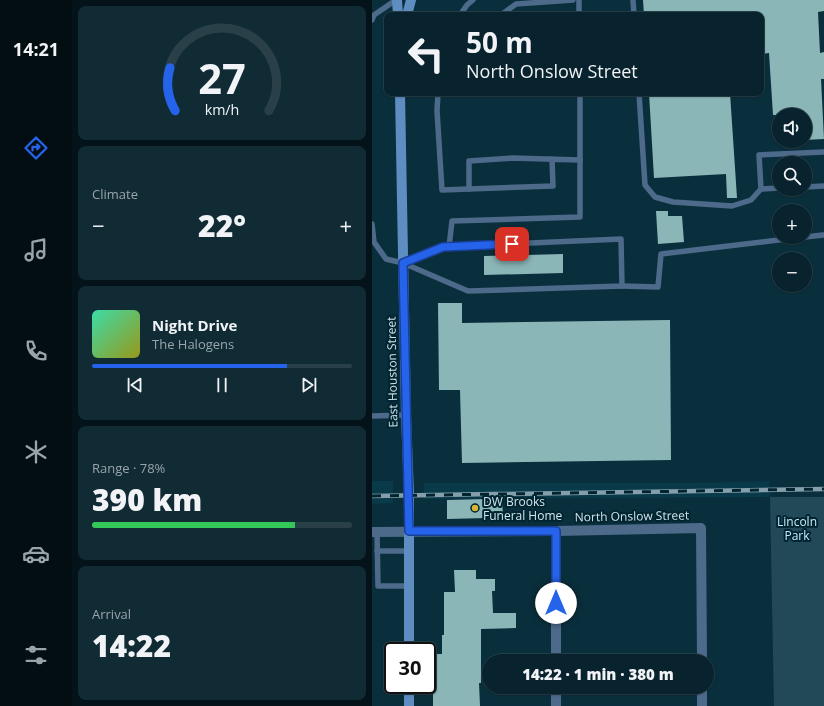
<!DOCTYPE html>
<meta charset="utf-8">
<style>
:root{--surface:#08232d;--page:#112b35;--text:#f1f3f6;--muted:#98a4aa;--line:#294049;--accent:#2563eb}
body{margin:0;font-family:"Open Sans",sans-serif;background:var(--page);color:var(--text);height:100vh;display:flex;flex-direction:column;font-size:15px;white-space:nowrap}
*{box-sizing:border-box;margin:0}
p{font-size:13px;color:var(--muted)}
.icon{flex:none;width:22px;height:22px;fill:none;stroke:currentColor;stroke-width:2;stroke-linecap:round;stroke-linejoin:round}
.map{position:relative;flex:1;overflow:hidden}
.panel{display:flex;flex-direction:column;gap:6px;padding:6px;background:#041319;width:300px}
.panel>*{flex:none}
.banner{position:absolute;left:12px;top:12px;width:380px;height:84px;border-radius:8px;box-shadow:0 1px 3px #0004,0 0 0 1px var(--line);background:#08232d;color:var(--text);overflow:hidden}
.tools{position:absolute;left:400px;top:108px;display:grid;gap:8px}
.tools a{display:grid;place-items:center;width:40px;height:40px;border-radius:50%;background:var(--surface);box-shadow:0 1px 3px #0004,0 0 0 1px var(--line);font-size:20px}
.speed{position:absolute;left:12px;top:642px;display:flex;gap:8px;font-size:20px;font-weight:700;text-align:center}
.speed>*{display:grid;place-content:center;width:52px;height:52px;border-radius:50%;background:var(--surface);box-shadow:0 1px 3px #0004,0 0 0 1px var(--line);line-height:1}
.speed .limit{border:2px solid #111;border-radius:6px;background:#fff;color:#111}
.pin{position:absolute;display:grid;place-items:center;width:34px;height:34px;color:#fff;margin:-17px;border-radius:8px;box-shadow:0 2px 6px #0006}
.me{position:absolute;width:44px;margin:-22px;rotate:0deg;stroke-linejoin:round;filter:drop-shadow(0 0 3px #0008)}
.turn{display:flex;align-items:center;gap:14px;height:84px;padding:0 16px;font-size:18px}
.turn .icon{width:52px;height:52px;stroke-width:2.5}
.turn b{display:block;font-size:28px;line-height:34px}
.big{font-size:30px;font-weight:800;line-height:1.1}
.panel .card{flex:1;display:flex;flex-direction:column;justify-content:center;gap:6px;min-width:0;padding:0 14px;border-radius:8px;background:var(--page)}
.panel .dial{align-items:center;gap:0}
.dial svg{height:104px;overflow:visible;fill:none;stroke:var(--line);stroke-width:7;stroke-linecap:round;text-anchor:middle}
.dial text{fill:var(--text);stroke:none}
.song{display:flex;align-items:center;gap:12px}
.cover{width:48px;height:48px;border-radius:6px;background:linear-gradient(135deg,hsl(160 70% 55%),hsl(60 70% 35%))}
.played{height:4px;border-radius:2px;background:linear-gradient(90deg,var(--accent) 75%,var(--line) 75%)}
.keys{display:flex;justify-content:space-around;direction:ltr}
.heat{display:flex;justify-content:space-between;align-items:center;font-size:22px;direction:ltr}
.charge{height:6px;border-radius:3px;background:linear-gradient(90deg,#34c759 78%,var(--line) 0)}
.trip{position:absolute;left:110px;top:654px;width:232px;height:40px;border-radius:20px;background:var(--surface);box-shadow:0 1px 3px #0004,0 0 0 1px var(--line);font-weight:800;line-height:40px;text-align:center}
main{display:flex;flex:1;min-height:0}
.dock{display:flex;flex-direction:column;width:72px;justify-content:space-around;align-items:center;background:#030e12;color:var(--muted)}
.dock .icon{width:28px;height:28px}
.dock .selected{color:var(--accent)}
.dock b{font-size:18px;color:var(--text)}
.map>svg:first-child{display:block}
.built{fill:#093a4a}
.green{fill:#214958}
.building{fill:#8bb6b8}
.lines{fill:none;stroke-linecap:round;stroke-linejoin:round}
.lane{stroke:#4d6a8b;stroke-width:5.5}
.street{stroke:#4d6a8b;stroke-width:10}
.secondary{stroke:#5e8dc2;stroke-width:10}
.rail-casing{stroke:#859faa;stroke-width:4.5}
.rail{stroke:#002531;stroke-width:3;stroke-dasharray:9;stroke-linecap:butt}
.route-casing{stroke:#184099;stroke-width:10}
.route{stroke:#2563eb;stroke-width:7}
.poi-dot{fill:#d8b434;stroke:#002531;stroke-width:1.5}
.labels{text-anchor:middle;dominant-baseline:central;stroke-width:4;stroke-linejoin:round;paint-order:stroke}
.street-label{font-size:12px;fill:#d1e4ed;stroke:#002531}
.poi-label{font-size:12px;fill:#d1e4ed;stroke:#002531;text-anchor:start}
.park-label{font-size:12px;fill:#c6ebfa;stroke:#002531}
</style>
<main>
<nav class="dock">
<b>14:21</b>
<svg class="icon selected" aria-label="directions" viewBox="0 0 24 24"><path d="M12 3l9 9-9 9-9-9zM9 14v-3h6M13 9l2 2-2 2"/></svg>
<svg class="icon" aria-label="music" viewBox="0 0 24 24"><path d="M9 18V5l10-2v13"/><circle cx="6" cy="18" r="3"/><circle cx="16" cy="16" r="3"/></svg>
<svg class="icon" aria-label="phone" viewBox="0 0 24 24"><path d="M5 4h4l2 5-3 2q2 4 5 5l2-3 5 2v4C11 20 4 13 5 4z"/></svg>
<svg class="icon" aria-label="climate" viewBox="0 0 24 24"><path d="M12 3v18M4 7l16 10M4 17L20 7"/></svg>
<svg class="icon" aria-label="car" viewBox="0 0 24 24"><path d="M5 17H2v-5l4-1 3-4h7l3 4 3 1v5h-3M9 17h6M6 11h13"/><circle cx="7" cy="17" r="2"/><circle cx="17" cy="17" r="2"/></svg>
<svg class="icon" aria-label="filters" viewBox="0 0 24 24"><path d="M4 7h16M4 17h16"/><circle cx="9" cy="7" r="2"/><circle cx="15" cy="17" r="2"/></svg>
</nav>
<section class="panel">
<div class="card dial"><svg viewBox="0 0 100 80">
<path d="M14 69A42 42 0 1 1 86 69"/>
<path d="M14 69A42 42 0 0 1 10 36" stroke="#2563eb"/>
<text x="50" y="56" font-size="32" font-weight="700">27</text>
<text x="50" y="72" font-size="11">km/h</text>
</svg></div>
<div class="card"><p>Climate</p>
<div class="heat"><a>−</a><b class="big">22°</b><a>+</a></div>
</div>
<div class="card">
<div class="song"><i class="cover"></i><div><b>Night Drive</b><p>The Halogens</p></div></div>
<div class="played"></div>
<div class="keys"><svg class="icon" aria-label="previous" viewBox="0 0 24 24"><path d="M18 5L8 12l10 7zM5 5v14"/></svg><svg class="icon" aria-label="pause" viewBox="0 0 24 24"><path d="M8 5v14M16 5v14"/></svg><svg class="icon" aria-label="next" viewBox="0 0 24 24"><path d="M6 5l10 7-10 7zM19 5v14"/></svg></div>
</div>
<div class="card"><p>Range · 78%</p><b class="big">390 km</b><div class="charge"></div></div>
<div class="card"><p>Arrival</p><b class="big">14:22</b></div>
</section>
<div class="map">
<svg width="452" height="706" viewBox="0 0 452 706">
<rect width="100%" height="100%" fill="#0a2f3c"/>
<g class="built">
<path d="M 0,481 L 21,481 L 21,503 L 0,504 Z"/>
<path d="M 397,481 L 398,497 L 52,499 L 52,483 L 325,483 Z"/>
</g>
<path class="green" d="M 398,497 L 452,497 L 452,706 L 402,706 Z"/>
<g class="building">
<path d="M 271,0 L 452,0 L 452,11 L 446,12 L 448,53 L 452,52 L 452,79 L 449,79 L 452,139 L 433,140 L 433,115 L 401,115 L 397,53 L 389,54 L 389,15 L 272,15 Z"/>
<path d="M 277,93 L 358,93 L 365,198 L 355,198 L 354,174 L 282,178 Z"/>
<path d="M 284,211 L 296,211 L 296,216 L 310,216 L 312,242 L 286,244 Z"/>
<path d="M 191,254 L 191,273 L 112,275 L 112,256 Z"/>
<path d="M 66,303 L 90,303 L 90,323 L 298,320 L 299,460 L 90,463 L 88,390 L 67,390 Z"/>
<path d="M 115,499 L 115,501 L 130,501 L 131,515 L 115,515 L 115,518 L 75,519 L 75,500 Z"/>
<path d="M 82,570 L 104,570 L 104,579 L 123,579 L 123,591 L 120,591 L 121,613 L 144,613 L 144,628 L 109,629 L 109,683 L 107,683 L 108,706 L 61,706 L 61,654 L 70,654 L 70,635 L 72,635 L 72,592 L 83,592 Z"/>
</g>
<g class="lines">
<g class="lane">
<path d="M 207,0 L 207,15"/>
<path d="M 261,0 L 262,15"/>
<path d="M 88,15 L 95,5 L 101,0"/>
<path d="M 129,15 L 144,4 L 201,0"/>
<path d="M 0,20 L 2,15 L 24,0"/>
<path d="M 66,93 L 65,111 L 70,190 L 97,189"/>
<path d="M 267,93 L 273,185 L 283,197 L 301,202 L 360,206 L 379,200 L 389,189"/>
<path d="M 208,160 L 208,93"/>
<path d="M 433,187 L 452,186"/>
<path d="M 407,188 L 389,189 L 387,155 L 452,152"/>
<path d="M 0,224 L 2,242 L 14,259 L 31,263 L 96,291 L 250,286 L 249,239 L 71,247 L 31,263"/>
<path d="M 433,237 L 451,235"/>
<path d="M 77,247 L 80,221 L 208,217 L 208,160 L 140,158 L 97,161 L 97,189 L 181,186 L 180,159"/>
<path d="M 250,286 L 286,287 L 289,254 L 431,237"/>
<path d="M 0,416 L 34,415"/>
<path d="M 5,532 L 6,586 L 37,586"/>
<path d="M 5,551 L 37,551"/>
</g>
<g class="street">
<path d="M 0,532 L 184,531 L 329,528 L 330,661"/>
<path d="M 184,661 L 184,531"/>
<path d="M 330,687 L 330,706"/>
<path d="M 184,706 L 184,687"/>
</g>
<g class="secondary">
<path d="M 25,0 L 26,15"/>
<path d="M 35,15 L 39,0"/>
<path d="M 28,93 L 34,415 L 37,495 L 37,651"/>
<path d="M 37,685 L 37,706"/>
</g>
<defs>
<path id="rail" d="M 0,496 L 452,489"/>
</defs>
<use href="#rail" class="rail-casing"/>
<use href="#rail" class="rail"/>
</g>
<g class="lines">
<defs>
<path id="route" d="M 140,244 L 71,247 L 31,263 L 37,531 L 184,531 L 184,603"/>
</defs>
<use href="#route" class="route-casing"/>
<use href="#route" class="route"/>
</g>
<circle class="poi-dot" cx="103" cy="508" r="4"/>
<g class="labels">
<g class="street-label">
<text transform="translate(20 372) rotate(-91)">East Houston Street</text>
<text transform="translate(260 516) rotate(-1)">North Onslow Street</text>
</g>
<g class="poi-label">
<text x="111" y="501">DW Brooks<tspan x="111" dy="14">Funeral Home</tspan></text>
</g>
<g class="park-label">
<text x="425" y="521">Lincoln<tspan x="425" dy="14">Park</tspan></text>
</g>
</g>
</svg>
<div class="tools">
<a><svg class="icon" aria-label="sound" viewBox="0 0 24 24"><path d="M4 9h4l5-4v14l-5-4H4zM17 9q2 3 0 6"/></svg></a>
<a><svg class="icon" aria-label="search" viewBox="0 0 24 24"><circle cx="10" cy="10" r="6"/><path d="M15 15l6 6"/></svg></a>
<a>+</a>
<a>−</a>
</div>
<div class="speed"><div class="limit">30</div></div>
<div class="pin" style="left:140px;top:244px;background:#d93025"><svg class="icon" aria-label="arrive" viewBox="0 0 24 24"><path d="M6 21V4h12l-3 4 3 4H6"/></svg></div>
<svg class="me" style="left:184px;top:603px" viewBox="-20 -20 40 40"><circle r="19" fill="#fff"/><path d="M0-13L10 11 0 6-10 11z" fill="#2563eb"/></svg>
<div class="trip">14:22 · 1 min · 380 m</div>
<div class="banner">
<div class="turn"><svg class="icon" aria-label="left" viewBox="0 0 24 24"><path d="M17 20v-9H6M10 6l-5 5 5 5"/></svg><div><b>50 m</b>North Onslow Street</div></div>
</div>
</div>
</main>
